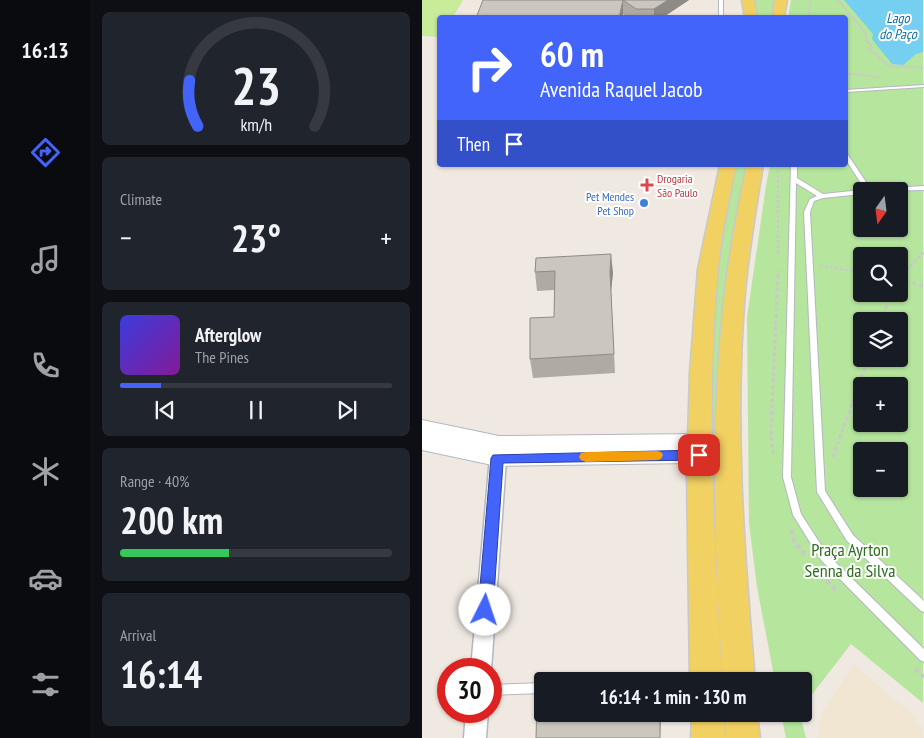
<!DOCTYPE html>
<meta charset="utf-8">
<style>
:root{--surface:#171b24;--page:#20242c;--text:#f1f3f6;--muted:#9ea1a6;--line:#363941;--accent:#4264fb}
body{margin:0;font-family:"PT Sans Narrow",sans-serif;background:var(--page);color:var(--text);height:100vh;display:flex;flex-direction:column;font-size:19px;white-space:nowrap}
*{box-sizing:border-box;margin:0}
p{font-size:16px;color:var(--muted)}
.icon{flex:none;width:28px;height:28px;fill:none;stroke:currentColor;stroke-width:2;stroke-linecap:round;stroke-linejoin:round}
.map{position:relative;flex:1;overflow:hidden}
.panel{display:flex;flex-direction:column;gap:12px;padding:12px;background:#0d0f14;width:332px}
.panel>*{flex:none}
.hud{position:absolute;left:15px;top:15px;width:411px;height:152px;border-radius:5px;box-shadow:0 1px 4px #0004;background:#4264fb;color:#fff;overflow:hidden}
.needle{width:32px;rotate:194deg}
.fabs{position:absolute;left:431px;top:182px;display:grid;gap:10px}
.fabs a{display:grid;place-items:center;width:55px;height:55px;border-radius:5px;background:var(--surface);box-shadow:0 1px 4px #0004;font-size:25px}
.speed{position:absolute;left:15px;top:658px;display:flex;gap:10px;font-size:25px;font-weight:700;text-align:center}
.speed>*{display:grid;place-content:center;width:65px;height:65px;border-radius:50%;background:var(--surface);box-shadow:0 1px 4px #0004;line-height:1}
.speed .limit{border:8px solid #d22;background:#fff;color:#111}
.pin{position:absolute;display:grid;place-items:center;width:42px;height:42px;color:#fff;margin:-21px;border-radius:10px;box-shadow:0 2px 8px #0006}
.me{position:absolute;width:55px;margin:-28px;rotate:4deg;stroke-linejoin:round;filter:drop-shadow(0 0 4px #0008)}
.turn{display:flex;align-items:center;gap:18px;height:105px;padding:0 20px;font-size:22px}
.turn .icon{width:65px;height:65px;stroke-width:2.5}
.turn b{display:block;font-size:35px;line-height:42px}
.then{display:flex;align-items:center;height:48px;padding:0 20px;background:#0003;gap:10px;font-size:19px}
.big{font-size:38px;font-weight:800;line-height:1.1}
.panel .tile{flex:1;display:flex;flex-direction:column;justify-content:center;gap:8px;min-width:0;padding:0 18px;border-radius:8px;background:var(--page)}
.panel .dial{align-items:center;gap:0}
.dial svg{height:130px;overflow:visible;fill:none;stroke:var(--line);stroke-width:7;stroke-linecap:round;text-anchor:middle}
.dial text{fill:var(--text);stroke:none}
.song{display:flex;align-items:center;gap:15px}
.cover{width:60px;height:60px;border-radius:8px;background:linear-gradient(135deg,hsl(240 70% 55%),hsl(290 70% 35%))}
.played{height:5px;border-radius:2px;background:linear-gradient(90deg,var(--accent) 15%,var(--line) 15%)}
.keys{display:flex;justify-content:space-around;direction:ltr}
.heat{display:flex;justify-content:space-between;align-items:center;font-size:28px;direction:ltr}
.charge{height:8px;border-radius:4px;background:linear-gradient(90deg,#34c759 40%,var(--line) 0)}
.trip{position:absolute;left:112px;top:672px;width:278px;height:50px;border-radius:5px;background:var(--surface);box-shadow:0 1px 4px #0004;font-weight:800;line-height:50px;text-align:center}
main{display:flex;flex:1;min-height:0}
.tab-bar{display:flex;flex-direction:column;width:90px;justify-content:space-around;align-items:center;background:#090b0e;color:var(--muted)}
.tab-bar .icon{width:35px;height:35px}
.tab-bar .selected{color:var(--accent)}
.tab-bar b{font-size:22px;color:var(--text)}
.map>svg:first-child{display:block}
.education{fill:#f0e6d1}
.green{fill:#b6e59e;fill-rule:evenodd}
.pitch{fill:#c9ec9a}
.water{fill:#75cff0}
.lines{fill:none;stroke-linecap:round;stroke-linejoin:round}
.service-casing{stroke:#b4b7c1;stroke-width:2}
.minor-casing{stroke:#b4b7c1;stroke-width:3}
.tertiary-casing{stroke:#b4b7c1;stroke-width:2}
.primary-casing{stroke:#c9c9c9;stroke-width:3}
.path-far3{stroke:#c9c9c9;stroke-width:2;stroke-dasharray:2.5 1;stroke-linecap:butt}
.path-far2{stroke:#c9c9c9;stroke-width:2.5;stroke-dasharray:3 2;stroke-linecap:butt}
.path-far1{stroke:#c9c9c9;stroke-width:3;stroke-dasharray:4 2.5;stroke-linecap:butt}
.path{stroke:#c9c9c9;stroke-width:4;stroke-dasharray:5 3;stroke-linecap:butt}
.service{fill:#fff;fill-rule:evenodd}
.minor{fill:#fff;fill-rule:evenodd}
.tertiary{fill:#fff;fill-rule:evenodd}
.primary{fill:#f2d163;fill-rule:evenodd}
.wall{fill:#afaba4}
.shaded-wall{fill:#8e8b86}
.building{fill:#cbc7bf;stroke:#8e8b86}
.route{fill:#4264fb;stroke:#2b41a3}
.slow{fill:#f59e0b}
.health-dot{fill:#e0444e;stroke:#fff;stroke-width:2}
.shop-dot{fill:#3f7fe0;stroke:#fff;stroke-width:2}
.labels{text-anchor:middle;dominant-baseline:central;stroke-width:4;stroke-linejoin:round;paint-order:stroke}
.far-health-label{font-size:12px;fill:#be3a42;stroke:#fff;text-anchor:start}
.far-shop-label{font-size:12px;fill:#366cbe;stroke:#fff;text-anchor:end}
.far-water-label{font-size:14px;font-style:italic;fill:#0d6fa3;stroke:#fff}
.near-park-label{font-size:18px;fill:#2c6e1b;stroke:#fff}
</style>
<main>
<nav class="tab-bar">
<b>16:13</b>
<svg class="icon selected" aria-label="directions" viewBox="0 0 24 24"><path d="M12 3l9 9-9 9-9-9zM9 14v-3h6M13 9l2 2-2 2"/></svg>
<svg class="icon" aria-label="music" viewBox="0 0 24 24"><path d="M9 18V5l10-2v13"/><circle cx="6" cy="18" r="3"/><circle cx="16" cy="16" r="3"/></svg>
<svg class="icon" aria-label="phone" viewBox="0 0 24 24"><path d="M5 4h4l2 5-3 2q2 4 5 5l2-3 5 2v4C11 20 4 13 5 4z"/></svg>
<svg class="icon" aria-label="climate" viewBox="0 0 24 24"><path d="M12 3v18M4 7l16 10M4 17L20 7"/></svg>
<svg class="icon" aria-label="car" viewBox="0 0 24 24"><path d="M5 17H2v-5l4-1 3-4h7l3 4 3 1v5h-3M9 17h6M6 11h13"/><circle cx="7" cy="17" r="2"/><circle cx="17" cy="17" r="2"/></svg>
<svg class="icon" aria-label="filters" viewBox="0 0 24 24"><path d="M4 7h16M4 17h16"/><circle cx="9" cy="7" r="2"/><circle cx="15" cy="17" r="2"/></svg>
</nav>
<section class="panel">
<div class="tile dial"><svg viewBox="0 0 100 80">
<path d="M14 69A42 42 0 1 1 86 69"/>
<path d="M14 69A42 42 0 0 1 9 41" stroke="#4264fb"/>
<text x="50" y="56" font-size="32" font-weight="700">23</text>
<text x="50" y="72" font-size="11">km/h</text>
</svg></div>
<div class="tile"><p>Climate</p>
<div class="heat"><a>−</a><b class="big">23°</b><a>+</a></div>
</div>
<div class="tile">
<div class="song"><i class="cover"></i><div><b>Afterglow</b><p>The Pines</p></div></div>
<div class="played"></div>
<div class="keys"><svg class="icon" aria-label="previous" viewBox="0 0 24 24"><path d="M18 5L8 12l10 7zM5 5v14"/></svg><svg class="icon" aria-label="pause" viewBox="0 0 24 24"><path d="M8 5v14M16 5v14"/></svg><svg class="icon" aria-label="next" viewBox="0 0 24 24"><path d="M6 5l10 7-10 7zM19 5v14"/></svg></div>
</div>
<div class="tile"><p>Range · 40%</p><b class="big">200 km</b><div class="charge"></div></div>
<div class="tile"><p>Arrival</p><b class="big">16:14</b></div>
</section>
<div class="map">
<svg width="502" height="738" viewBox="0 0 502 738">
<rect width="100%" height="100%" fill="#efe9e1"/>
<path class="education" d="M 432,665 L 496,719 L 493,722 L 501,729 L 501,738 L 396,738 L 399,714 Z"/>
<g class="green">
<path d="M 331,0 L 353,0 L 350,17 L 334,17 Z"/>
<path d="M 369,0 L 501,0 L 501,703 L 429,644 L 381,706 L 381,681 L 353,681 L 335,587 L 327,523 L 325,317 L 344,186 L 348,165 L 424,165 L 424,18 L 366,17 ZM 440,191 L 478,191 L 478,229 L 440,229 ZM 440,256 L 478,256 L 478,294 L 440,294 ZM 440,321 L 478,321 L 478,359 L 440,359 ZM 440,386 L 478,386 L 478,424 L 440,424 ZM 440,451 L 478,451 L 478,489 L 440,489 Z"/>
<path d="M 312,165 L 325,165 L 322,182 L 305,637 L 307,681 L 294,681 L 285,445 L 293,277 Z"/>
<path d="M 359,714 L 378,714 L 384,738 L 364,738 Z"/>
</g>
<path class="pitch" d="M 0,0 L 41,0 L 31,17 L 18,18 L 17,37 L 0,36 Z"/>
<path class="water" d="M 422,0 L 501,0 L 501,52 L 494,54 L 481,65 L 470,64 L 450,39 L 451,34 Z"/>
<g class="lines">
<defs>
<g id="service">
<rect x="297" y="0" width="4" height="18"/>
<path d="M 502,85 L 502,87 L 424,92 L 424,90 Z"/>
<path d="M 424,154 L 426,155 L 450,191 L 444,191 L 424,160 Z"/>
<path d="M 369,165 L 375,165 L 375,178 L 401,194 L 440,190 L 442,191 L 440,191 L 440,194 L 401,198 L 392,201 L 388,212 L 403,491 L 431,535 L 502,601 L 502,612 L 499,611 L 425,541 L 395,492 L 382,212 L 388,199 L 395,196 L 374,183 L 369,477 L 379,514 L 405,554 L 502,649 L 502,662 L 498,660 L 399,560 L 371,515 L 361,477 Z"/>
<path d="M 502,186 L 502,190 L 451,191 L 454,189 Z"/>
<path d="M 277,674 L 281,675 L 282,679 L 281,681 L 230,681 L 231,677 L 235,676 Z"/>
<path d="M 121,683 L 121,693 L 69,695 L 69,685 Z"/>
</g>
<g id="minor">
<path d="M 77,440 L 83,442 L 85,446 L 69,670 L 69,669 L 49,669 L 69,446 L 71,442 Z"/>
<path d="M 44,711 L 66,711 L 64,738 L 42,738 Z"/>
</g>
<path id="tertiary" d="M 0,420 L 77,436 L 278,434 L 285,436 L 288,442 L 285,448 L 275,450 L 277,455 L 274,461 L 267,463 L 75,466 L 0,450 Z"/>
<g id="primary">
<path d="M 320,0 L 332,0 L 335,18 L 323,18 Z"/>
<path d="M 353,0 L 365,0 L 362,18 L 350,18 Z"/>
<path d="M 298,165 L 314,165 C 307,200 299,234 296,269 C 283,406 293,544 300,681 L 268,681 L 265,475 L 268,372 L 276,269 Z"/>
<path d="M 325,165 L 341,165 C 334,207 327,249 323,292 C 312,421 322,552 333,681 L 301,681 C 292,555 288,418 303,292 C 308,249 316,207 325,165 Z"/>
<path d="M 270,714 L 302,714 L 303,738 L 269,738 Z"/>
<path d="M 303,714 L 335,714 L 338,738 L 304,738 Z"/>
</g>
</defs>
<use href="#service" class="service-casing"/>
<use href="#minor" class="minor-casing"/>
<use href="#tertiary" class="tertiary-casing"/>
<use href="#primary" class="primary-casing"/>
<g class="path-far3">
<path d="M 416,0 L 444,34 L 444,40 L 449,46 L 447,49 L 467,66 L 502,68"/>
<path d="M 387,18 L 388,0"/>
<path d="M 424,73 L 458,77"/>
</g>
<g class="path-far2">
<path d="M 356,165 L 356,254"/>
<path d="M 398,266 L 440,272"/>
<path d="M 478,276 L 502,252"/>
<path d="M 356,277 L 356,271"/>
</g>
<g class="path-far1">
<path d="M 478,280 L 502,286"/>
<path d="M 459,321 L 469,294"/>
<path d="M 351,454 L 349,429 L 356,275"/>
<path d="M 411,457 L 446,359"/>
</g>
<g class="path">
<path d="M 369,530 L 373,543 L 385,557"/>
<path d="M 399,575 L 416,592"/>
<path d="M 493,669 L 502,677"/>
</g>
<use href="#service" class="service"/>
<use href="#minor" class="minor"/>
<use href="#tertiary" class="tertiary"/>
<use href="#primary" class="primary"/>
</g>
<g class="wall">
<path d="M 61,0 L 267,0 L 240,18 L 207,18 L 201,14 Z"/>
<path d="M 114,258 L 191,273 L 189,291 L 193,373 L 111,378 L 108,359 L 132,317 L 132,290 L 115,291 L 113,272 Z"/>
</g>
<g class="shaded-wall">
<path d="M 201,0 L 201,18 L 197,18 Z"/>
<path d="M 246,0 L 267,0 L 240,18 L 232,18 L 232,9 Z"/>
<path d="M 189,254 L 191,273 L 189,291 L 193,373 L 188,272 Z"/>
<path d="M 238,714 L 239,714 L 238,738 Z"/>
</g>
<g class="building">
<path d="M 61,0 L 246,0 L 232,9 L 214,9 L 201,0 L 197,18 L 54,18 Z"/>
<path d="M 189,254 L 188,272 L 192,354 L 108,359 L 108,318 L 132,317 L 133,271 L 113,272 L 114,258 Z"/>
<path d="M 115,700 L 121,700 L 121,714 L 238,714 L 238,738 L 114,738 Z"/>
</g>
<path class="route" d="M 277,450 L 281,451 L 283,455 L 281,458 L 277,460 L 81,463 L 71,610 L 69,615 L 63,617 L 58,615 L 56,610 L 69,458 L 71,455 Z"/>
<path class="slow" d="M 235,451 L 239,452 L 241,455 L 239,459 L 235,460 L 164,462 L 159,460 L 157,457 L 159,453 L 164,452 Z"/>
<path class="health-dot" d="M222.5 177.5h5v5h5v5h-5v5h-5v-5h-5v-5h5z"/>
<circle class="shop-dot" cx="222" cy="203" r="5"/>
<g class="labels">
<g class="far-health-label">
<text x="235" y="178">Drogaria<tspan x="235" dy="14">São Paulo</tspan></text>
</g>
<g class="far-shop-label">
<text x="212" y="196">Pet Mendes<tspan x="212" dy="14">Pet Shop</tspan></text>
</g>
<g class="far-water-label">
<text x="476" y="18">Lago<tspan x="476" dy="16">do Paço</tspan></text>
</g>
<g class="near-park-label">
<text x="428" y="549">Praça Ayrton<tspan x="428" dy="21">Senna da Silva</tspan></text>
</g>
</g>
</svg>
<div class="fabs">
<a><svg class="needle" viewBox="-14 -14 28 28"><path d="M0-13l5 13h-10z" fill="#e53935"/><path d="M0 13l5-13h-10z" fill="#9ea1a6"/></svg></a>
<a><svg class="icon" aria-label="search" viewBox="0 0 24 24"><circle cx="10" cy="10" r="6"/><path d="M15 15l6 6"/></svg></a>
<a><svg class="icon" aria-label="layers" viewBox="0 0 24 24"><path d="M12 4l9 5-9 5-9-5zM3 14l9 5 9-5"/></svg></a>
<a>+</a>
<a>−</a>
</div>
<div class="speed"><div class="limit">30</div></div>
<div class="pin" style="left:277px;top:455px;background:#d93025"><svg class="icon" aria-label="arrive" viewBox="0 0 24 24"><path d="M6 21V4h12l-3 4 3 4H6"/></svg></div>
<svg class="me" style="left:63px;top:610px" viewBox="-20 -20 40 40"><circle r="19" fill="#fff"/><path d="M0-13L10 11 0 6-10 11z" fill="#4264fb"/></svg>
<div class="trip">16:14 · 1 min · 130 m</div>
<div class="hud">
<div class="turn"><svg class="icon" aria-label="right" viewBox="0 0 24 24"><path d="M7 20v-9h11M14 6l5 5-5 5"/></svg><div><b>60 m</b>Avenida Raquel Jacob</div></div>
<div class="then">Then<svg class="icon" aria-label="arrive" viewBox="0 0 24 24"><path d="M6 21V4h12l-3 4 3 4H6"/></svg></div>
</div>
</div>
</main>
